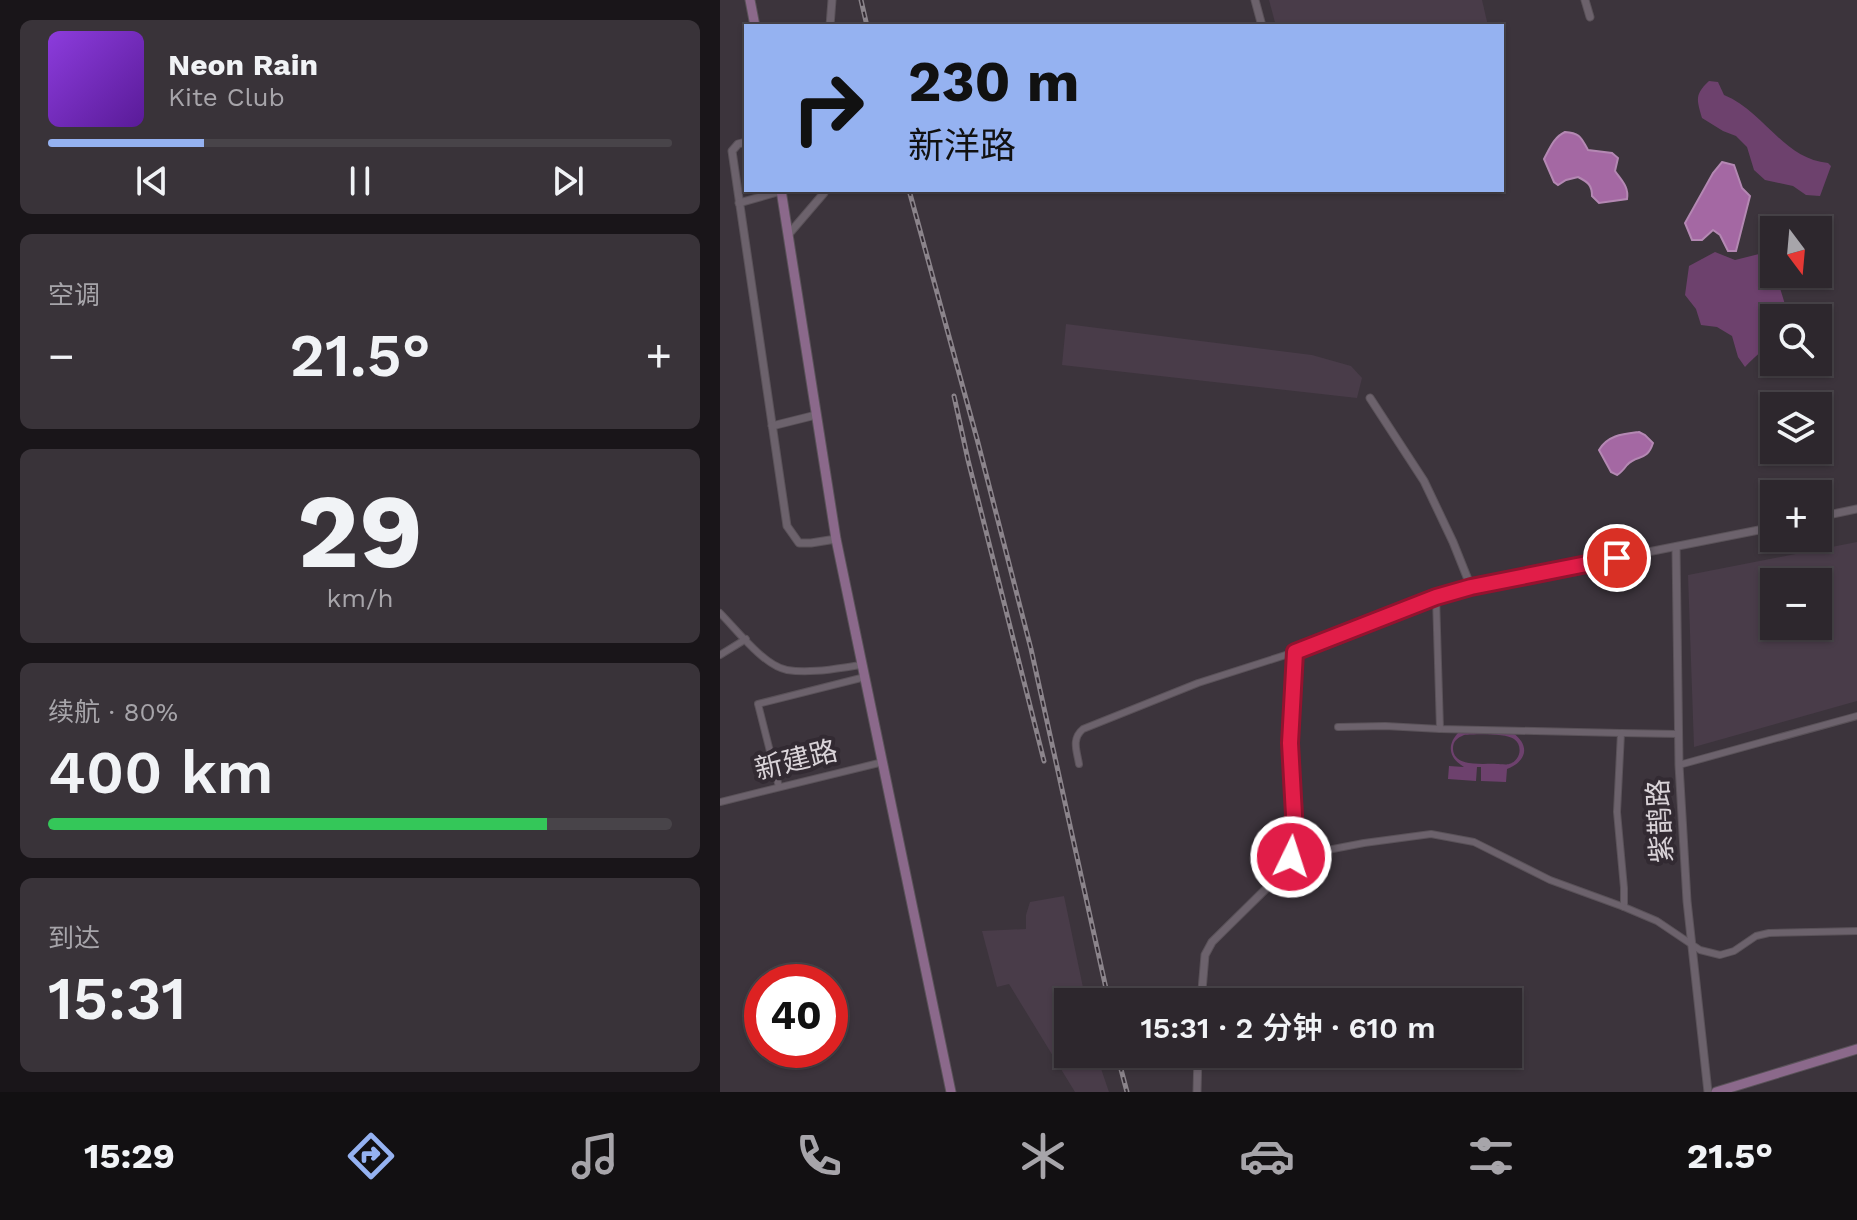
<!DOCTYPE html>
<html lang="zh">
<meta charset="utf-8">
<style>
:root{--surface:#2d272d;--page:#393339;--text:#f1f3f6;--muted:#a7a5aa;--line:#484449;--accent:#95b2f1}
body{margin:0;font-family:"Work Sans","Noto Sans SC",sans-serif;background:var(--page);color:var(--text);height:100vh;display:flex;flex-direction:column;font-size:30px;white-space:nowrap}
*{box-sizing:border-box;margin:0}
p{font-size:26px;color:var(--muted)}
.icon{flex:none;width:44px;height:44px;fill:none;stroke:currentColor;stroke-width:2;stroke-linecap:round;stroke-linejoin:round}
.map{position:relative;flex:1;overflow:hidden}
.sheet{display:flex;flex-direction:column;gap:20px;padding:20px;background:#191519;width:720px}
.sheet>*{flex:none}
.top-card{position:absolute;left:24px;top:24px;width:760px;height:168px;border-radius:0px;box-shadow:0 2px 6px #0004,0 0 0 2px var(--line);background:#95b2f1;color:#111;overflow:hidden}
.needle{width:52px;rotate:164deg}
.tools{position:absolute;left:1040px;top:216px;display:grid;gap:16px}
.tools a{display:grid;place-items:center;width:72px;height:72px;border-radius:0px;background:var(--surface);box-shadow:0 2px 6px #0004,0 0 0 2px var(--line);font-size:40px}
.speed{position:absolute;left:24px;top:964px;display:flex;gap:16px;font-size:40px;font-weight:700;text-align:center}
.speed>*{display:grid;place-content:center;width:104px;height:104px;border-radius:50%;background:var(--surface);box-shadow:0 2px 6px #0004,0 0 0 2px var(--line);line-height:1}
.speed .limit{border:12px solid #d22;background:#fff;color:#111}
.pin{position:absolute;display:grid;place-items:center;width:68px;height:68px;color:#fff;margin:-34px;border:4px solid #fff;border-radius:50%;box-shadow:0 2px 8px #0007}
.me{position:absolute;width:88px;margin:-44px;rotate:4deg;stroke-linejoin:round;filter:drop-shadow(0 0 6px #0008)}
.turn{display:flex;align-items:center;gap:28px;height:168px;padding:0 32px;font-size:36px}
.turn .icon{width:104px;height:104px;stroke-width:2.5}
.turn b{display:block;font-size:56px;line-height:68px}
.big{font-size:60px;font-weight:600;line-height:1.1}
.sheet .widget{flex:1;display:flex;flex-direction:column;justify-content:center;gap:12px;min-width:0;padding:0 28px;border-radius:12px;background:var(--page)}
.sheet .dial{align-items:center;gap:0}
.dial b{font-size:104px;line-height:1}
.song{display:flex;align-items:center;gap:24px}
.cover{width:96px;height:96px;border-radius:12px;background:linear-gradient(135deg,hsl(270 70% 55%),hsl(270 70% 35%))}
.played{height:8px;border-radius:4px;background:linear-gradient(90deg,var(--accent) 25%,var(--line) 25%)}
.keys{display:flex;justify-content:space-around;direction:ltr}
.heat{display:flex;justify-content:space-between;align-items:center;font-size:44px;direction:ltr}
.charge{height:12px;border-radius:6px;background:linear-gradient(90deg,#34c759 80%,var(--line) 0)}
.trip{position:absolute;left:334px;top:988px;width:468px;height:80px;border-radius:0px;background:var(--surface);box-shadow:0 2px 6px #0004,0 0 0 2px var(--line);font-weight:600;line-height:80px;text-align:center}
.tab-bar{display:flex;height:128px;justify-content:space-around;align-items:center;background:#121012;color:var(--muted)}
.tab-bar .icon{width:56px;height:56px}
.tab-bar .selected{color:var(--accent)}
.tab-bar b{font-size:36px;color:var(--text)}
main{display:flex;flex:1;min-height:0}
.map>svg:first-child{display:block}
.built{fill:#493c49;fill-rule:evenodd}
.green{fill:#6d416d;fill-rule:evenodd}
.water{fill:#a468a3;stroke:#b488b3;stroke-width:2}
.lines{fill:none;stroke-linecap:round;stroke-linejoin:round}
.minor-casing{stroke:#5a5259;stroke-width:8}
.tertiary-casing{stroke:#5a5259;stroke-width:9}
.primary-casing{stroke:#5a5259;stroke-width:11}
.minor{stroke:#6c626c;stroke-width:6}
.tertiary{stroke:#6c626c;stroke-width:7}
.primary{stroke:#8b698b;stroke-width:9}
.rail-casing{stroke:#8b848b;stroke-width:5}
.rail{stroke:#322a32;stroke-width:2;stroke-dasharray:6;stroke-linecap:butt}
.route-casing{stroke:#92132f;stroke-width:20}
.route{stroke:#e11d48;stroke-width:14}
.labels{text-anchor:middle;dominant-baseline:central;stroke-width:8;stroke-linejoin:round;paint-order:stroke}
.street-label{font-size:28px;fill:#d9d3d8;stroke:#322a32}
</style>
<main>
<section class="sheet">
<div class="widget">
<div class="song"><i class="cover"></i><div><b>Neon Rain</b><p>Kite Club</p></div></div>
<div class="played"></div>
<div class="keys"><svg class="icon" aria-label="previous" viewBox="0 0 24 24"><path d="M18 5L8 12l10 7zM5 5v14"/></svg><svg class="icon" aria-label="pause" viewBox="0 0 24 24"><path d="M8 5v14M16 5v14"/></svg><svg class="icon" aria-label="next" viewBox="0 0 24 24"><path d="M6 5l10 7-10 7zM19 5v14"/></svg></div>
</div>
<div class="widget"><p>空调</p>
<div class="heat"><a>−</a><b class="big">21.5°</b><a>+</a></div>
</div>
<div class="widget dial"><b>29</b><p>km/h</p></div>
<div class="widget"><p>续航 · 80%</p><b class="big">400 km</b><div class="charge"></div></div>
<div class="widget"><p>到达</p><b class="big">15:31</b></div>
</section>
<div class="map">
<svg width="1137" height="1092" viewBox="0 0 1137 1092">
<rect width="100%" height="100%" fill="#3c343c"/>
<g class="built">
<path d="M 549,0 L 762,0 L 768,26 L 556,26 Z"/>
<path d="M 346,324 L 592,355 L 631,366 L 642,378 L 637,398 L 342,365 Z"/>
<path d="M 1137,542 L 1137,701 L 974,747 L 968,575 ZM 1054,582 L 1098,582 L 1098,626 L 1054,626 Z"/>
<path d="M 344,896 L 366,1002 L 348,1002 L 348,1054 L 376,1054 L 389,1092 L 355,1092 L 289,984 L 277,987 L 262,931 L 306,929 L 306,915 L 310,902 Z"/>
</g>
<g class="green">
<path d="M 989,81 L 998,82 L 1004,95 C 1044,111 1063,159 1108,163 L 1111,166 L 1100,196 L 1086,195 L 1073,186 L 1045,180 L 1034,170 L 1027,147 L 1016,136 L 1003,131 L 982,118 C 977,100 974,95 989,81 Z"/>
<path d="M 995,252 L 1015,260 L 1047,252 L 1054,255 L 1054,274 L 1059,274 L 1060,288 L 1067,311 L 1063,318 L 1054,318 C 1054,350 1045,345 1025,367 L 1018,357 L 1012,336 L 997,327 L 981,325 L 976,309 L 965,295 L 969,266 Z"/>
<path d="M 739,732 L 793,733 C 811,746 806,762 787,769 L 786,782 L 761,781 L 761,767 L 757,767 L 756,781 L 728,779 L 729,766 L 744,767 C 729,758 726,745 739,732 ZM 744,735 C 754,734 786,733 794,739 C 803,745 801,761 789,764 C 787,765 779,764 777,764 C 764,763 734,768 733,749 C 733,741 737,738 744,735 Z"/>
</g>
<g class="water">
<path d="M 845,132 C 861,133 861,138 868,150 L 892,153 L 898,158 L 895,171 C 902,181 909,187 907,199 L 879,203 L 872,196 C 872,185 868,182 858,177 L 846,180 L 838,185 L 834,182 L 824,159 C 830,148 834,137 845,132 Z"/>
<path d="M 1002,162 L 1014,165 L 1022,188 L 1030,196 L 1016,251 L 1008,251 L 1000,235 L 993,230 L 982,240 L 972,240 L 965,223 L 993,173 Z"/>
<path d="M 919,432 L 925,435 L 933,443 C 927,462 917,454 907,465 C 904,469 901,473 897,475 L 891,472 L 879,450 C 888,435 903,434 919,432 Z"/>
</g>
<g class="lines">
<defs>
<g id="minor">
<path d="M 716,597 L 720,729 L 901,733 L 897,812 L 904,888 L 904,907"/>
<path d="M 0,613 C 16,629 44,666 67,670 C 91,674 118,668 142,665"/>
<path d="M 0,655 L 26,639"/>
<path d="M 618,727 L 665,726 L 720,729"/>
<path d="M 901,733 L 958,734"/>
<path d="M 359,764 C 357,751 351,739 363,729 L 478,683 L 575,652"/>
<path d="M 959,765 L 1137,716"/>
<path d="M 59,787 L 38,704 L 145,677"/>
<path d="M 0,802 L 163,762"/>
<path d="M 571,857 L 644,843 L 711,834 L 754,842 L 830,880 L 904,907 L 937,921 L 980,950 L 1000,955 L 1014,951 L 1036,936 L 1049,933 L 1137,931"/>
</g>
<g id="tertiary">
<path d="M 535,0 L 542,26"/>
<path d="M 865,0 L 870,17"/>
<path d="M 110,26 L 112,0"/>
<path d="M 26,142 L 18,144 L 12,151 L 67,526 L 79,543 L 91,543 L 116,539"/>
<path d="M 19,203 L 61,191"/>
<path d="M 68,235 L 104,193 L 104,190"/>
<path d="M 650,398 L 704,481 L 733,542 L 751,587"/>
<path d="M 52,426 L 96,415"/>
<path d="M 1098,517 L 1137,509"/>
<path d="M 956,547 L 959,765 L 967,901 L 988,1092"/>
<path d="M 481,1002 L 485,955 L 492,942 L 566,869 C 581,831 571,785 571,745 C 570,715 574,683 575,652 L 716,597 L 751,587 L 1054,527"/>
<path d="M 477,1092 L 478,1054"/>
</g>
<g id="primary">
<path d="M 30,0 L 35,26"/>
<path d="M 61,190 L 116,539 L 231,1092"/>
<path d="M 996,1092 L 1137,1049"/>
</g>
</defs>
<use href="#minor" class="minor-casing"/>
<use href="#tertiary" class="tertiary-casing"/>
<use href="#primary" class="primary-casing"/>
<use href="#minor" class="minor"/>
<use href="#tertiary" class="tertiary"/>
<use href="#primary" class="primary"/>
<defs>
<g id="rail">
<path d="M 141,0 L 147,26"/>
<path d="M 189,190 L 257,439 L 311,649 L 389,1002"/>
<path d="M 234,396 L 248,460 L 324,761"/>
<path d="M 397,1054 L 407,1092"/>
</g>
</defs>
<use href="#rail" class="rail-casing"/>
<use href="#rail" class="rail"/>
</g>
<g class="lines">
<defs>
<path id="route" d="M 571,857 L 574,815 L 570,743 L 575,652 L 716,597 L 751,587 L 897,558"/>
</defs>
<use href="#route" class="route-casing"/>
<use href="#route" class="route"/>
</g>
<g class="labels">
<g class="street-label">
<text transform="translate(76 760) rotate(-14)">新建路</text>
<text transform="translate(940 821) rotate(-93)">紫鹊路</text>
</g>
</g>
</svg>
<div class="tools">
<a><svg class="needle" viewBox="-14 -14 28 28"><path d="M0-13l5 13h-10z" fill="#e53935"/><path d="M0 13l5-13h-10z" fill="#a7a5aa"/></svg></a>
<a><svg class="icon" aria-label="search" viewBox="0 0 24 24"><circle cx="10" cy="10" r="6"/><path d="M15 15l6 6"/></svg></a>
<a><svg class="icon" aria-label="layers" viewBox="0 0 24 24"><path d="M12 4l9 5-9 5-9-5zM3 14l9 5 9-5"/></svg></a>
<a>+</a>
<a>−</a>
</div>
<div class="speed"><div class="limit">40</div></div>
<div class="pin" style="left:897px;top:558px;background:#d93025"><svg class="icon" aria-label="arrive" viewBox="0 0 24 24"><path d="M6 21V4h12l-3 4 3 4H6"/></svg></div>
<svg class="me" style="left:571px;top:857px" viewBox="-20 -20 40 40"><circle r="17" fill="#e11d48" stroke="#fff" stroke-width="3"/><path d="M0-11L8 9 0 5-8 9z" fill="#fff"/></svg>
<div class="trip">15:31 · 2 分钟 · 610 m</div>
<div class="top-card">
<div class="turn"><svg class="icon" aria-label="right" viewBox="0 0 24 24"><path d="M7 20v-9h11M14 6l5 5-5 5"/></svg><div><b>230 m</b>新洋路</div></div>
</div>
</div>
</main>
<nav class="tab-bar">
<b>15:29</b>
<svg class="icon selected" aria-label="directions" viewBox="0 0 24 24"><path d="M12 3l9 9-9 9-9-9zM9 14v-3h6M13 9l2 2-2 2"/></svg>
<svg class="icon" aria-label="music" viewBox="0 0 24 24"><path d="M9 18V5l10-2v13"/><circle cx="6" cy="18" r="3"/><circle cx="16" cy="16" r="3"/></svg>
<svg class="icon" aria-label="phone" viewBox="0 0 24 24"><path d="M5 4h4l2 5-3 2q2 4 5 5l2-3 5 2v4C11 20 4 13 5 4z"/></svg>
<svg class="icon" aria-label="climate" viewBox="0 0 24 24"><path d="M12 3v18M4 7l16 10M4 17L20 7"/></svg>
<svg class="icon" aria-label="car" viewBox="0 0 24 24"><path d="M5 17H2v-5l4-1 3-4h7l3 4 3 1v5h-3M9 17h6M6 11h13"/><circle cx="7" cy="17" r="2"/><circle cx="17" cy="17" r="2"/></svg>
<svg class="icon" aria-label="filters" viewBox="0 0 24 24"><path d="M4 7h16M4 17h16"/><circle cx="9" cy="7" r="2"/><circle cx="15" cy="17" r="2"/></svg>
<b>21.5°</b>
</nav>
